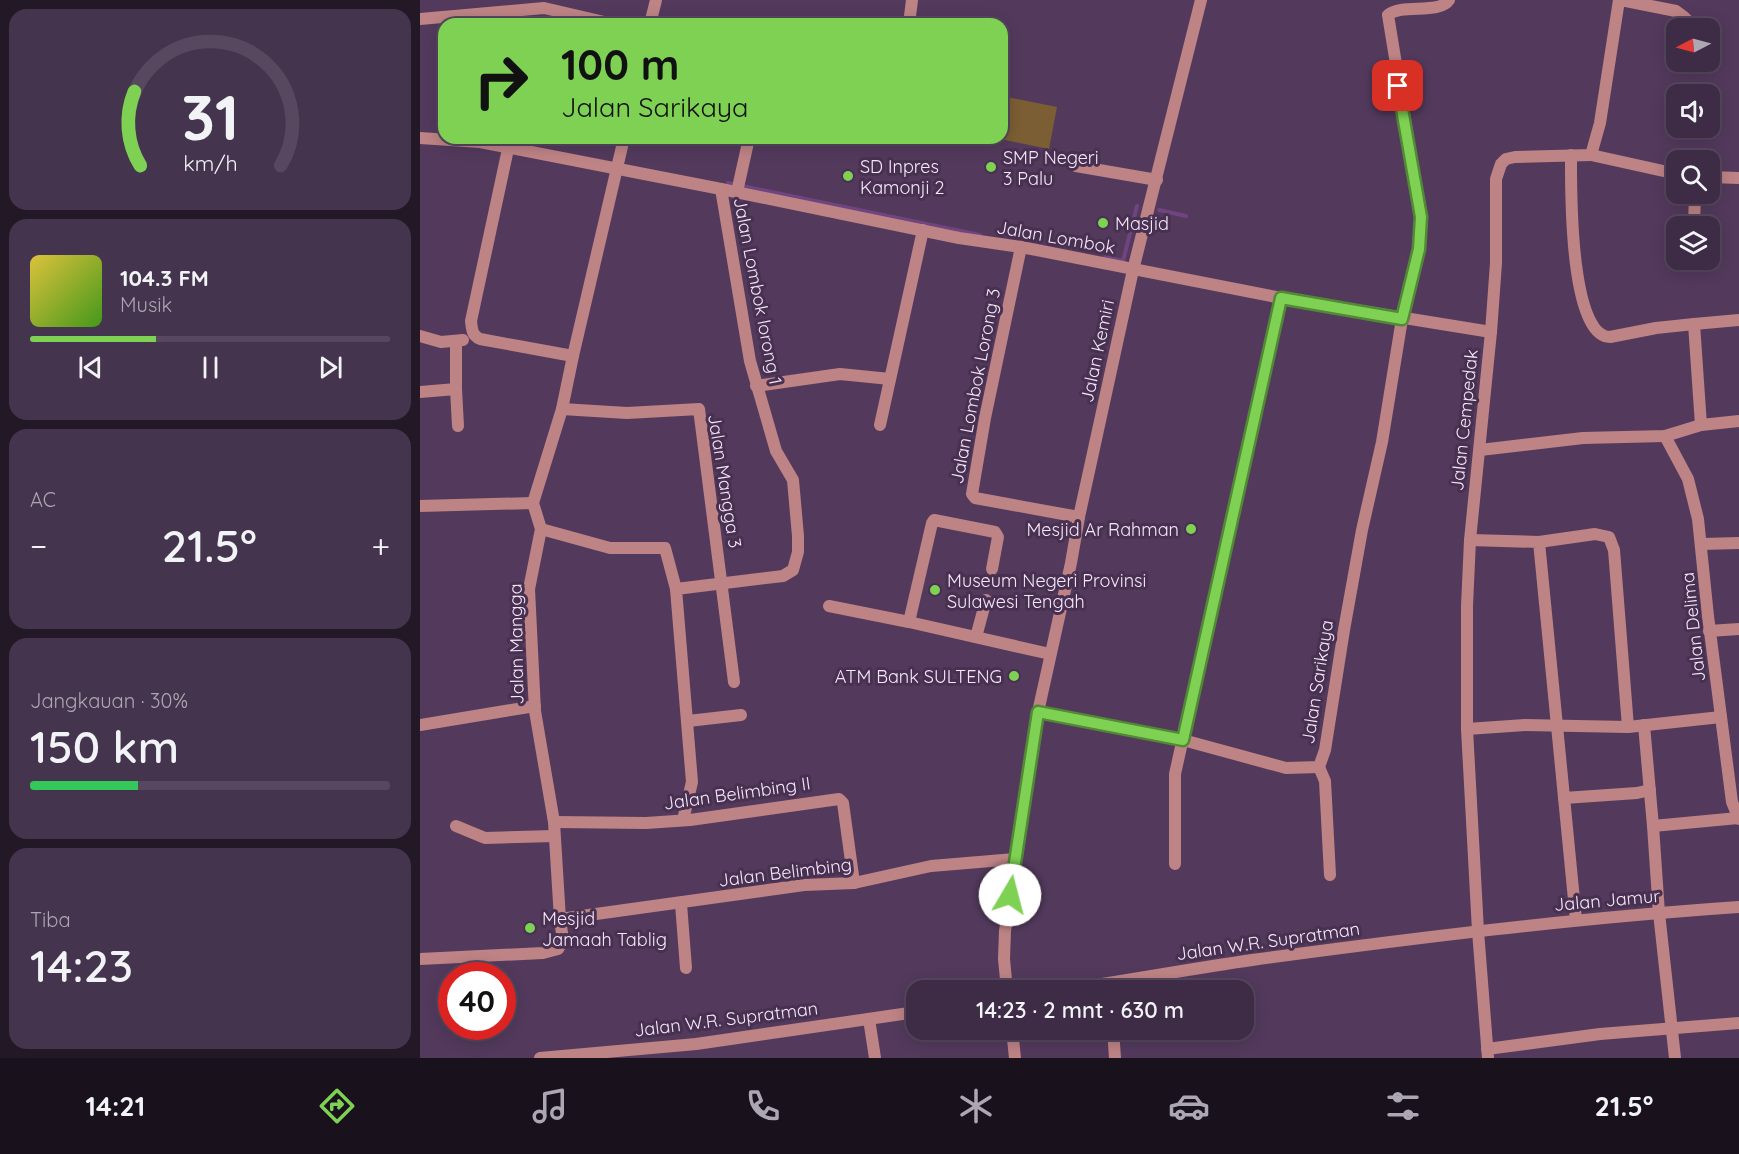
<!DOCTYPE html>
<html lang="id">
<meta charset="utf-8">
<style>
:root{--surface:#3e2c46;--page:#45344d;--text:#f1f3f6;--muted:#ada7b3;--line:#57485f;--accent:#7ed153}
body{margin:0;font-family:Quicksand,sans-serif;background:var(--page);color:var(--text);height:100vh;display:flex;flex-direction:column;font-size:22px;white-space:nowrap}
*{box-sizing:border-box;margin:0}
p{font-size:20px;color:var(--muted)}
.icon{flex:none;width:33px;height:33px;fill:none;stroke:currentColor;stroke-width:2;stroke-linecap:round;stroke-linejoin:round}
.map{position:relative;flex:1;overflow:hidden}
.side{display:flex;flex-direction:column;gap:9px;padding:9px;background:#221826;width:420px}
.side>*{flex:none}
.hud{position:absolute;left:18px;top:18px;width:570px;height:126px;border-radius:18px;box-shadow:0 3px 15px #0003,0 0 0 2px var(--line);background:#7ed153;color:#111;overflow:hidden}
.needle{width:39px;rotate:264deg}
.tools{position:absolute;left:1246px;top:18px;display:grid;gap:12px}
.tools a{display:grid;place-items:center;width:54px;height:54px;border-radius:12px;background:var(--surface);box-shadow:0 3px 15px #0003,0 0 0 2px var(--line);font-size:30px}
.speed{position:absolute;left:18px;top:962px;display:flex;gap:12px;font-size:30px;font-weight:700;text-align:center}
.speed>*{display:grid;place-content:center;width:78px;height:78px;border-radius:50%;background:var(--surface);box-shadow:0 3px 15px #0003,0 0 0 2px var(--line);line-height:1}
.speed .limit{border:9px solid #d22;background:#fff;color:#111}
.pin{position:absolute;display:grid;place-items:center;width:51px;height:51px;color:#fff;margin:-26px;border-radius:12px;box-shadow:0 3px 9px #0006}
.me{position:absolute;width:66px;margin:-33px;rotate:8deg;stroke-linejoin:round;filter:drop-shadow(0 0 4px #0008)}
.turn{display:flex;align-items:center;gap:21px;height:126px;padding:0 24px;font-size:27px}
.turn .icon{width:78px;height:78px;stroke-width:2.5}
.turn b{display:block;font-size:42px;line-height:51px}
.big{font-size:45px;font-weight:600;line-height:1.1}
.side .tile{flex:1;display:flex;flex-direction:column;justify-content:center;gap:9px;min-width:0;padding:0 21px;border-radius:18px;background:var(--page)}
.side .dial{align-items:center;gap:0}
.dial svg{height:156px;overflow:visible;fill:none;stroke:var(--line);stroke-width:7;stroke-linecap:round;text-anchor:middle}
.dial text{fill:var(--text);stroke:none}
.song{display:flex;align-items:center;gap:18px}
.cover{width:72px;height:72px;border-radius:9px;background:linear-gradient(135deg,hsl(50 70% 55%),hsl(100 70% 35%))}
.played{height:6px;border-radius:3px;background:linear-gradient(90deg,var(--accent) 35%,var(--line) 35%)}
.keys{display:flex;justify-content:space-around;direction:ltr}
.heat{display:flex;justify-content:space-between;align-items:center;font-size:33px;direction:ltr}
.charge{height:9px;border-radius:4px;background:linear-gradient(90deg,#34c759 30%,var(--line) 0)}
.trip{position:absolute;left:486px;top:980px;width:348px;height:60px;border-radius:18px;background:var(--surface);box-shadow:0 3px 15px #0003,0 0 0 2px var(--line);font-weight:600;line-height:60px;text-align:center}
.tabs{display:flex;height:96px;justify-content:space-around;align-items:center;background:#19121c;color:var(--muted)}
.tabs .icon{width:42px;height:42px}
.tabs .current{color:var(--accent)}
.tabs b{font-size:27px;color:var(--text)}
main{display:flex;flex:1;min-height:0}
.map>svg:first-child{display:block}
.green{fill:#7b5e33}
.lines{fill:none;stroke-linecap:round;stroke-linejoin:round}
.stream{stroke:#6f447f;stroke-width:4}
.minor{stroke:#be8385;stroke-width:12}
.route-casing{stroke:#528836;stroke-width:15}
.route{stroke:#7ed153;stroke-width:10}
.poi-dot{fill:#7ed153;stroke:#483051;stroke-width:2}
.labels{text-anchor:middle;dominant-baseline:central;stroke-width:6;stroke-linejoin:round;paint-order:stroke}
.poi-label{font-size:18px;fill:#f5e6fb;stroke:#483051;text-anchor:start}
.street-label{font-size:18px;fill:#f5e6fb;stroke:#483051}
</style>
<main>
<section class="side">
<div class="tile dial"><svg viewBox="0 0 100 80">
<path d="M14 69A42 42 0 1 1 86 69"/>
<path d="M14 69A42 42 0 0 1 11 31" stroke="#7ed153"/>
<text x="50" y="56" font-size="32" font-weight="700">31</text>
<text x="50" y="72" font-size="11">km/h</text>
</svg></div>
<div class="tile">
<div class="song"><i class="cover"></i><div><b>104.3 FM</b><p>Musik</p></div></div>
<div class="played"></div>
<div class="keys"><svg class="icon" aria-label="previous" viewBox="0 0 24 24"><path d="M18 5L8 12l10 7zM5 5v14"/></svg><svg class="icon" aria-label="pause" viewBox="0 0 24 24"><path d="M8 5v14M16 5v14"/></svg><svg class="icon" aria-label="next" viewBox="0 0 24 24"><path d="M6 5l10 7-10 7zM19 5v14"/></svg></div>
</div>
<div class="tile"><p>AC</p>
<div class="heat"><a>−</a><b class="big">21.5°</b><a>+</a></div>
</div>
<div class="tile"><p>Jangkauan · 30%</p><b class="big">150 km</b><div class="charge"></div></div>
<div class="tile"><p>Tiba</p><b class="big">14:23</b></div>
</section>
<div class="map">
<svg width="1319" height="1058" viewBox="0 0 1319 1058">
<rect width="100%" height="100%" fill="#533a5d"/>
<path class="green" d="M 582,96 L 637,107 L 629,149 L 575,138 L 582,138 Z"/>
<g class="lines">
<g class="stream">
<path d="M 308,183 L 560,235"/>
<path d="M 739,210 L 766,216"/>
<path d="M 685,257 L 703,261 L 717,206"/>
</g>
<g class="minor">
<path d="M 1201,0 L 1256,11 L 1264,17 L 1275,28"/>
<path d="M 0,19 L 124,8 L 193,24"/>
<path d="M 230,24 L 236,0"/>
<path d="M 489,24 L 492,0"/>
<path d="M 0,138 L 60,142 L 301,189 L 539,238 L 601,247 L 861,298 L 1071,332"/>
<path d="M 88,149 L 51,321 C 52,330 52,335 60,339 L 153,356"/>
<path d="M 1151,155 C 1151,185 1149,337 1190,337 L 1236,328 L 1274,324"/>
<path d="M 1171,155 L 1257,174"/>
<path d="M 656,166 L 737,180"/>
<path d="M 1290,177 L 1319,178"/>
<path d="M 317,192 L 329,138"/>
<path d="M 1274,226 L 1275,194"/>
<path d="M 601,247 L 565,418 L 552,494 L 555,498 L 659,517"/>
<path d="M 0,336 L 21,342 L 43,340"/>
<path d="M 36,341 L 36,389 L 38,426"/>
<path d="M 336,386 L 420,374 L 470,379"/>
<path d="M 0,392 L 36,389"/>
<path d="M 142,409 L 207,413 L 279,409 L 314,682"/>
<path d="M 460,425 L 503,230"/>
<path d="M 1281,425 L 1274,324 L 1319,320"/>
<path d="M 1245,436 L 1268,479 L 1278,519 L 1288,616 L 1312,802 L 1319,819"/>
<path d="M 1060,450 L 1163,438 L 1245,436 L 1281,425 L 1319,421"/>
<path d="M 0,506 L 113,503"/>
<path d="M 121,529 L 190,548 L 245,548 L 256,589"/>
<path d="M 1050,540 L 1119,542 L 1156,920"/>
<path d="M 1119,542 L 1175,534 L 1189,537 L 1194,550 L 1208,727"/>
<path d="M 1282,544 L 1319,543"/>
<path d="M 409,606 L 489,622 L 630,654"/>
<path d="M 489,622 L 512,523 L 514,520 L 575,532 L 578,537 L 572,569"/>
<path d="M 1289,631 L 1319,629"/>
<path d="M 556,637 L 566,600"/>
<path d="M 618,712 L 763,740 L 866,768 L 899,767 L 905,750 L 924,630 L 942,530 L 962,442 L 982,319 L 999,249 L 1001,217 L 968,15 C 982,3 1019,15 1029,0"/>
<path d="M 268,721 L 321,715"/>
<path d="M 0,725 L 115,706"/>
<path d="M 1224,725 L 1233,826 L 1239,913 L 1255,1058"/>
<path d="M 1047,729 L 1105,725 L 1208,727 L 1301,717"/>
<path d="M 899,767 L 905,781 L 910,875"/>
<path d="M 1144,798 L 1217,793 L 1230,790"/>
<path d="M 263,820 L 272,782 L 256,589 L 363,576 L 373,570 L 378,552 L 378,536 L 373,480 L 356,451 L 330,361 L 301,189"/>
<path d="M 134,822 L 226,823 L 270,820 L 419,799 L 423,803 L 434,883"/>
<path d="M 36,826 L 65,838 L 134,836"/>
<path d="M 1233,826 L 1318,818"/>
<path d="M 755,864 L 755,774 L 861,298"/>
<path d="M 261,904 L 266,968"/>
<path d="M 140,919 L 384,885 L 434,883 L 511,866 L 595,859"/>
<path d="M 0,959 L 123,953 L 138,949 L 143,940 L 140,919 L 134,822 L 115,711 L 109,589 L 121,529 L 113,503 L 142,409 L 153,356 L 204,138"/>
<path d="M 587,990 L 584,959 L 585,931 L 618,712 L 651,563 L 659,517 L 713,270 L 781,0"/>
<path d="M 643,990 C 706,981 769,969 832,960 C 994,938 1156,918 1319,907"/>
<path d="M 449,1019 L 455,1058"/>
<path d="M 592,1029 L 595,1058"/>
<path d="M 693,1029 L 695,1058"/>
<path d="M 1067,1049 L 1180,1034 L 1319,1023"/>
<path d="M 120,1058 L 276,1044 L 496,1012"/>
<path d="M 1068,1058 L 1058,931 L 1047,729 L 1047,606 L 1050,540 L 1071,332 L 1076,263 L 1076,179 L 1081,164 L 1086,159 L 1095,157 L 1171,155 L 1180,123 L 1199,0"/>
</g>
</g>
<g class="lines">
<defs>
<path id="route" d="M 590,895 L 618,712 L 763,740 L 861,298 L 982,319 L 999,249 L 1001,217 L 978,86"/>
</defs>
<use href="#route" class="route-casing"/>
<use href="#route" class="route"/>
</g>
<g class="poi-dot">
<circle cx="571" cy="167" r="6"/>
<circle cx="428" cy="176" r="6"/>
<circle cx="683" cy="223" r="6"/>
<circle cx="771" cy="529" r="6"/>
<circle cx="515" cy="590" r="6"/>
<circle cx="594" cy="676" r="6"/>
<circle cx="110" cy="928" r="6"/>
</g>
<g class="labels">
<g class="poi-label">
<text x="583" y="157">SMP Negeri<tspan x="583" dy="21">3 Palu</tspan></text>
<text x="440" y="166">SD Inpres<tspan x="440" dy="21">Kamonji 2</tspan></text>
<text x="695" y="223">Masjid</text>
<text x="759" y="529" text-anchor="end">Mesjid Ar Rahman</text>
<text x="527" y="580">Museum Negeri Provinsi<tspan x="527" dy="21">Sulawesi Tengah</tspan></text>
<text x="582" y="676" text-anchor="end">ATM Bank SULTENG</text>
<text x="122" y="918">Mesjid<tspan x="122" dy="21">Jamaah Tablig</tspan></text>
</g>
<g class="street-label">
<text transform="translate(636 237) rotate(10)">Jalan Lombok</text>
<text transform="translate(338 291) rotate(79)">Jalan Lombok lorong 1</text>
<text transform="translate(677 351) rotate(-78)">Jalan Kemiri</text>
<text transform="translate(555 386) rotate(-79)">Jalan Lombok Lorong 3</text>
<text transform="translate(1044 420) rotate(-84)">Jalan Cempedak</text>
<text transform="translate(305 481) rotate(81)">Jalan Mangga 3</text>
<text transform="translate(1273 627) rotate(-96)">Jalan Delima</text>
<text transform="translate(96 644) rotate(-91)">Jalan Mangga</text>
<text transform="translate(897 682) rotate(-81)">Jalan Sarikaya</text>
<text transform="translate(317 793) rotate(-8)">Jalan Belimbing II</text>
<text transform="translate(365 872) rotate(-7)">Jalan Belimbing</text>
<text transform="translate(1187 900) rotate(-5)">Jalan Jamur</text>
<text transform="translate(848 941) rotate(-8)">Jalan W.R. Supratman</text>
<text transform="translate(306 1019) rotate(-7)">Jalan W.R. Supratman</text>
</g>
</g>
</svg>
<div class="tools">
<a><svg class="needle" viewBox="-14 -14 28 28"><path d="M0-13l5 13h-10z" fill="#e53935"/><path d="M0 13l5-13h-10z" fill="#ada7b3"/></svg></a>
<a><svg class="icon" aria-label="sound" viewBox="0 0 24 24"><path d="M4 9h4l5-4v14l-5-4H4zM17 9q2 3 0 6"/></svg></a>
<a><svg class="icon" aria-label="search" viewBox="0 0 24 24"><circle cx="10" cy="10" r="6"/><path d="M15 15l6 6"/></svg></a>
<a><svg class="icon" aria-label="layers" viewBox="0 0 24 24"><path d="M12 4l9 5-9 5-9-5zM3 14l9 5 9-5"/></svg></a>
</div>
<div class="speed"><div class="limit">40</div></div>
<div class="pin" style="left:978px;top:86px;background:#d93025"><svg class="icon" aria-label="arrive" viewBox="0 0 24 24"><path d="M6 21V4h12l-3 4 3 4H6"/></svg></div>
<svg class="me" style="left:590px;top:895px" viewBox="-20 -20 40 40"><circle r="19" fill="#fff"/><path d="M0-13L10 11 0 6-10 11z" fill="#7ed153"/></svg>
<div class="trip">14:23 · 2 mnt · 630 m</div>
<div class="hud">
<div class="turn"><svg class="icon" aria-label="right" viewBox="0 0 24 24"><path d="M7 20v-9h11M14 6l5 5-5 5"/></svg><div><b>100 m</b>Jalan Sarikaya</div></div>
</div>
</div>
</main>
<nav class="tabs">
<b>14:21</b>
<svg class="icon current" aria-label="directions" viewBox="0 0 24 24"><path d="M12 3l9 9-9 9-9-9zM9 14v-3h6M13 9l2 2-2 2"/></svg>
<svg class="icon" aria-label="music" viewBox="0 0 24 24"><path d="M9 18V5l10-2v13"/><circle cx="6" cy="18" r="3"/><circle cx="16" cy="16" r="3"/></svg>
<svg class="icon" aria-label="phone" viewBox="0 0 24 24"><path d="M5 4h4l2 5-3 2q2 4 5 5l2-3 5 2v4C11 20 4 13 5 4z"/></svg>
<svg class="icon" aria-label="climate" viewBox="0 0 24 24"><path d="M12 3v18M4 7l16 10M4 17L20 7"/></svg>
<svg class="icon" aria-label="car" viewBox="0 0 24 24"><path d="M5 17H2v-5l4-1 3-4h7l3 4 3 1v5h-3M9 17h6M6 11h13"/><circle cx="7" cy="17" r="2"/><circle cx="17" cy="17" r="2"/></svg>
<svg class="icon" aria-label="filters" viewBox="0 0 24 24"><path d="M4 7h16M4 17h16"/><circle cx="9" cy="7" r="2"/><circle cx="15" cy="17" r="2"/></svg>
<b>21.5°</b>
</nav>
